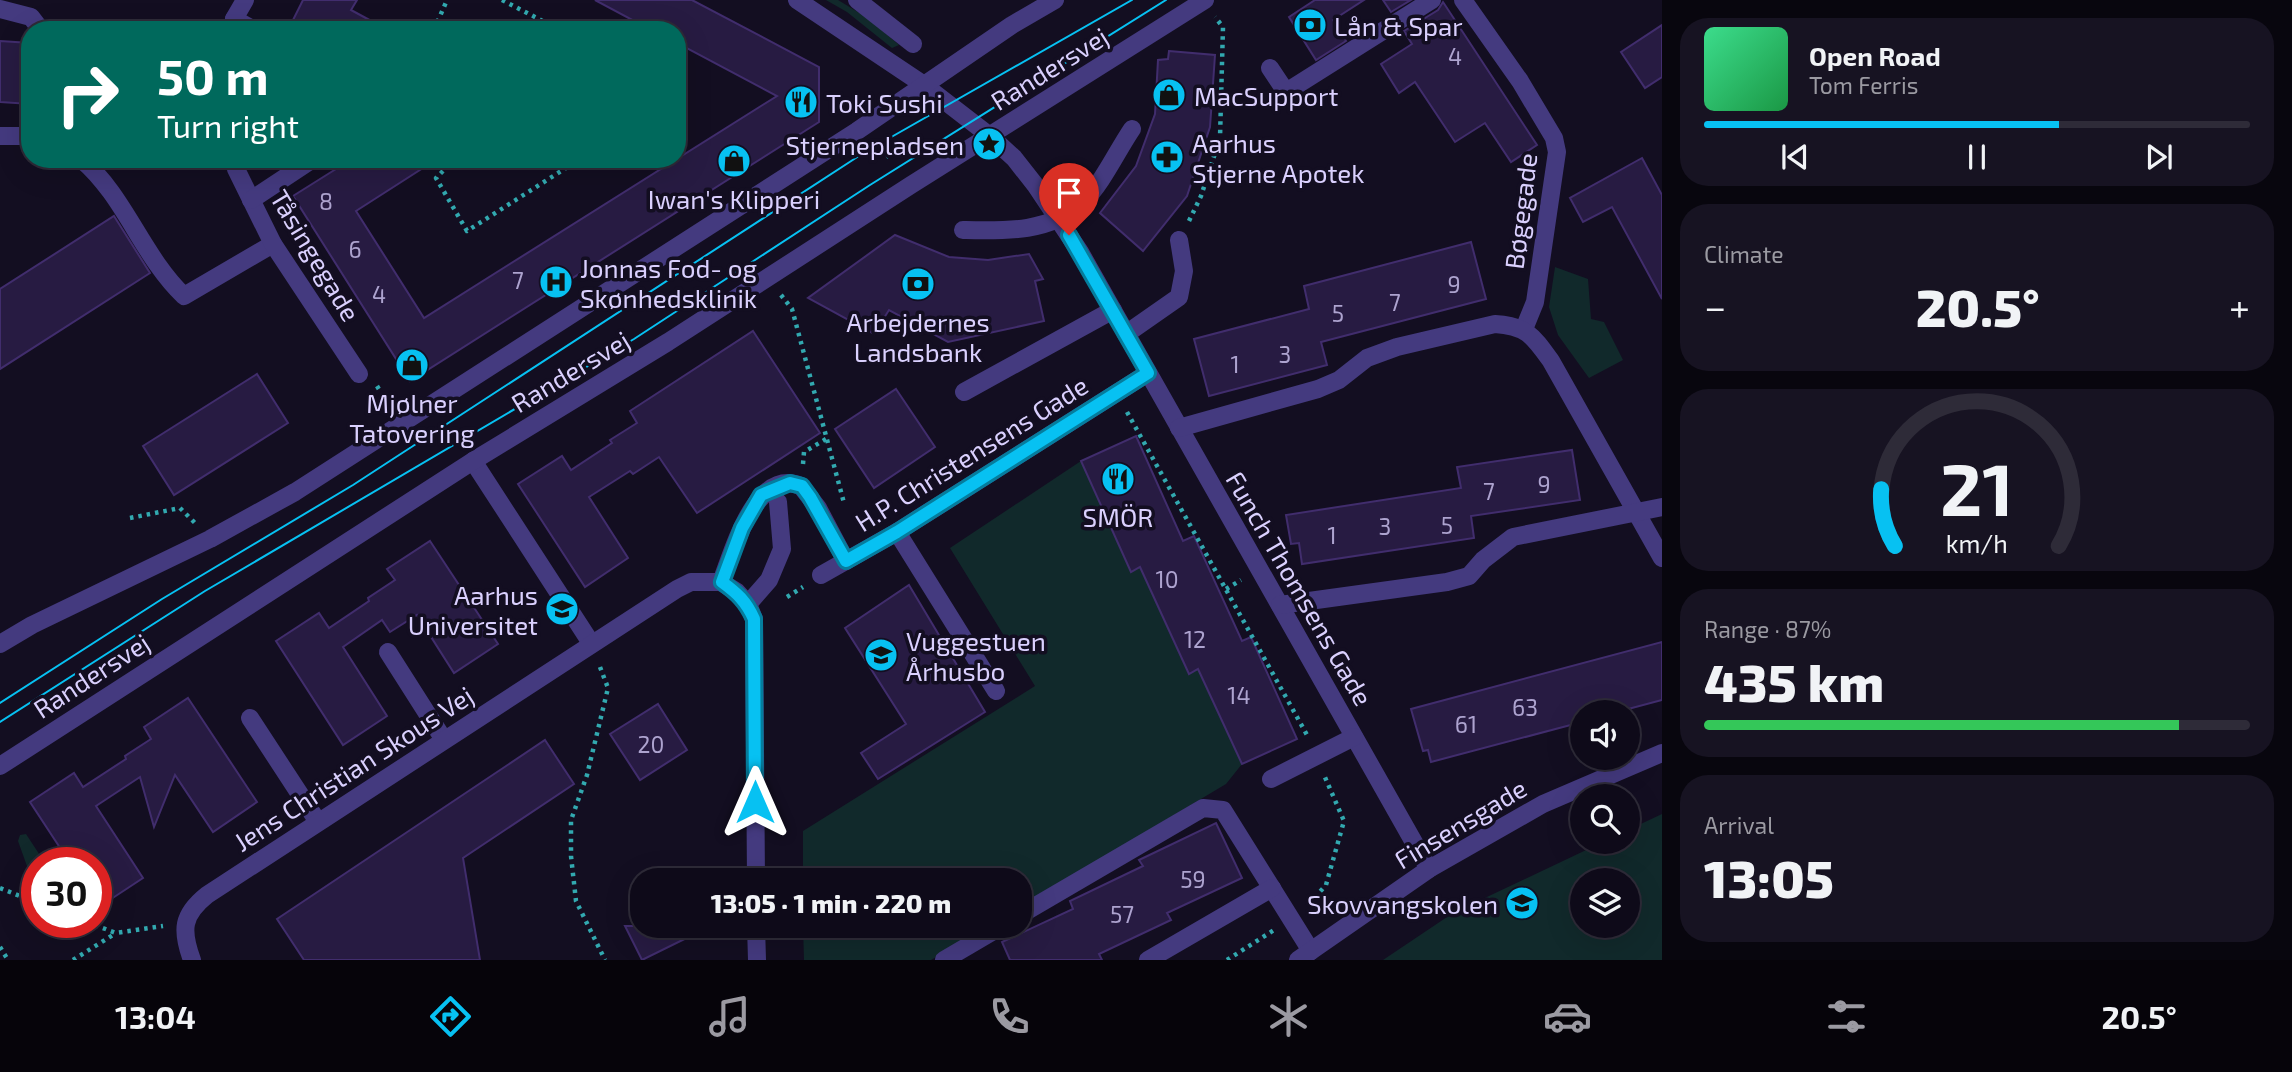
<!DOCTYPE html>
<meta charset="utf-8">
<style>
:root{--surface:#0e0a19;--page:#171322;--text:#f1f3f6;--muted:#9b9aa2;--line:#2e2b38;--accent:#07c1f2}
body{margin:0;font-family:"Exo 2",sans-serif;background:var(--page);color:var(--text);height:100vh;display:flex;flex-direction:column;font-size:26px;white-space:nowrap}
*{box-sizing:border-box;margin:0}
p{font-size:23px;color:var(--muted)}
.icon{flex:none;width:38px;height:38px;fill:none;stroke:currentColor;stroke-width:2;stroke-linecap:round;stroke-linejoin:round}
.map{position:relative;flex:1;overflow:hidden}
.details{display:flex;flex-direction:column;gap:18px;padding:18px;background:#08060e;width:630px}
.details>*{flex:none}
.hud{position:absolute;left:21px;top:21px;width:665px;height:147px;border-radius:28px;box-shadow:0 7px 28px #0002,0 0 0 2px var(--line);background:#00695c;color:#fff;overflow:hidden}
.fabs{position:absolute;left:1570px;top:700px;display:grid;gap:14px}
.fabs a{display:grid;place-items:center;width:70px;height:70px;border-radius:50%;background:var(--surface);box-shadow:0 7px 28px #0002,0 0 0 2px var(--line);font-size:35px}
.speed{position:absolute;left:21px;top:847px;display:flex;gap:14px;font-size:35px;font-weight:700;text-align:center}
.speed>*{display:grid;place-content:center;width:91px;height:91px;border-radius:50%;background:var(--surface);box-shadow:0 7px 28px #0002,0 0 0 2px var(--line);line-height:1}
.speed .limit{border:10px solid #d22;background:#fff;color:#111}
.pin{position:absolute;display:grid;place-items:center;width:60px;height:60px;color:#fff;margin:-72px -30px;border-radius:50% 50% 50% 0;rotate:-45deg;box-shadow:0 0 7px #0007}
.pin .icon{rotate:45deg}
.me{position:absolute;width:77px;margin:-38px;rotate:0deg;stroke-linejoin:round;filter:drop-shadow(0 0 5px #0008)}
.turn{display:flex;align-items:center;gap:24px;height:147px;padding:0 21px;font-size:32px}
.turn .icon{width:91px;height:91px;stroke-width:2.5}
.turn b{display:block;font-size:49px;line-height:60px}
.big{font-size:52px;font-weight:800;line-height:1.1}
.details .widget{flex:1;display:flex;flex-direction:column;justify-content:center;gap:10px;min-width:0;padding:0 24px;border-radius:28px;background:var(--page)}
.details .dial{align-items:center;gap:0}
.dial svg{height:182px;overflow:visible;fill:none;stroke:var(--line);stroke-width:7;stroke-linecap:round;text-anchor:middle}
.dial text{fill:var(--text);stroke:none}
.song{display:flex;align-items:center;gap:21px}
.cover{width:84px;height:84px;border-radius:10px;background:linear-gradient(135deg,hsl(150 70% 55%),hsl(140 70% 35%))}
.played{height:7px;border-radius:4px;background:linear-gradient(90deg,var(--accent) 65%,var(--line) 65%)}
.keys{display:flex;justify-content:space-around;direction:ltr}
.heat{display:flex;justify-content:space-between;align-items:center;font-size:38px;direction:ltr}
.charge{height:10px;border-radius:5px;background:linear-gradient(90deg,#34c759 87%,var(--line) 0)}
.trip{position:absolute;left:630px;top:868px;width:402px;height:70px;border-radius:28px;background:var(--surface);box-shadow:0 7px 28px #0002,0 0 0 2px var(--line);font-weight:800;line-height:70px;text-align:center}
.tab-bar{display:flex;height:112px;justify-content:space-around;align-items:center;background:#06040a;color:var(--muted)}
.tab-bar .icon{width:49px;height:49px}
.tab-bar .current{color:var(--accent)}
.tab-bar b{font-size:32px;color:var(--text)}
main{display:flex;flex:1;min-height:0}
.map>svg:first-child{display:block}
.green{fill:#11292b;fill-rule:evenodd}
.building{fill:#271b42;stroke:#412d6d;stroke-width:2}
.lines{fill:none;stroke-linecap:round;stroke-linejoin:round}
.path{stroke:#32a9b0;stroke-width:4.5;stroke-dasharray:3.5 5;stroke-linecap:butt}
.minor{stroke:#443a7f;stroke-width:18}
.tram{stroke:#07c1f2;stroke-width:2}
.route-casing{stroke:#057d9d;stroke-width:18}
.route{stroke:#07c1f2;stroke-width:12}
.labels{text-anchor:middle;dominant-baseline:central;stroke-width:7;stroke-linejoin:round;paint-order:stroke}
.number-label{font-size:23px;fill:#ada3cf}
.poi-label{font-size:26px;fill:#dad0fe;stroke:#130e21;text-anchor:start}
.street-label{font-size:26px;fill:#dad0fe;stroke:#130e21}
</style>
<main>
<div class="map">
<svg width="1662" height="960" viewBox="0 0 1662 960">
<rect width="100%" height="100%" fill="#130e21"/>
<g class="green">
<path d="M 826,0 L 838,0 L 866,17 L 899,45 L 892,48 L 847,12 Z"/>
<path d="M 1555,267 L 1588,279 L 1591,319 L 1604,322 L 1623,360 L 1589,378 L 1558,335 L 1549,307 Z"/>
<path d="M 1081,461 L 1131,571 L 1140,567 L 1188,673 L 1198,669 L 1242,764 L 1226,784 L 1020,907 L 1020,880 L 803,880 L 803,831 L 1035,686 L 950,548 Z"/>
<path d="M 1662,814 L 1662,960 L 1383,960 L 1453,913 L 1603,842 L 1628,842 L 1628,830 ZM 1582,880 L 1628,880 L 1628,926 L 1582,926 Z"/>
<path d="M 26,834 L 45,863 L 37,863 L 37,894 L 18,841 L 20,835 Z"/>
<path d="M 803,926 L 988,926 L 931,960 L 804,960 Z"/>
</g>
<g class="building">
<path d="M 303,0 L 357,0 L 351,10 L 388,30 L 288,30 Z"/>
<path d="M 595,0 L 692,0 L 819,67 L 819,122 L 410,381 L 293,196 L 352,159 L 437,159 L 356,211 L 424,318 L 777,96 L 677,43 L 677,30 L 651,30 Z"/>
<path d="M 1315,0 L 1364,0 L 1333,20 L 1346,41 L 1316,60 L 1289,17 Z"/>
<path d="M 1383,0 L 1411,0 L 1391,12 Z"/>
<path d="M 1443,2 L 1537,145 L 1511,162 L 1485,123 L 1455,142 L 1415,82 L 1399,93 L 1381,64 L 1412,44 L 1404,31 L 1438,10 Z"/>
<path d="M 1662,25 L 1662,77 L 1645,88 L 1621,52 Z"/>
<path d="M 0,41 L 30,43 L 30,104 L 0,102 Z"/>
<path d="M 1169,51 L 1215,55 L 1210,127 L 1187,196 L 1143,251 L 1100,213 L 1136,166 L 1155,114 L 1158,60 L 1168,59 Z"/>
<path d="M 1642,158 L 1662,195 L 1662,299 L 1612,207 L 1583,222 L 1570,198 Z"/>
<path d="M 114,216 L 150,273 L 0,369 L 0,289 Z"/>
<path d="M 895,235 L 949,257 L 988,260 L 1029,254 L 1043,279 L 1035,281 L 1044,321 L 948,342 L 889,310 L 874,334 L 808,298 Z"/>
<path d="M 1471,242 L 1486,299 L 1321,342 L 1327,365 L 1209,396 L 1194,339 L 1309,309 L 1304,286 Z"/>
<path d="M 753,331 L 820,433 L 697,513 L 659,457 L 633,474 L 630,471 L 589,497 L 628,558 L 585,587 L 518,484 L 562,456 L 571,470 L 612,443 L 610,440 L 637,423 L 630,411 Z"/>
<path d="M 257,374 L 288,423 L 174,495 L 143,446 Z"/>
<path d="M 896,389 L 935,447 L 874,488 L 835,429 Z"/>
<path d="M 1136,436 L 1183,541 L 1194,536 L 1242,641 L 1251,637 L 1297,739 L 1242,764 L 1198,669 L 1189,674 L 1140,567 L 1131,572 L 1081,461 Z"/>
<path d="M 1572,450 L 1580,500 L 1471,516 L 1474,538 L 1302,564 L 1299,543 L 1291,544 L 1286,515 L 1461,488 L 1457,467 Z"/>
<path d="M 430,541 L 498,644 L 454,673 L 417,615 L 390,632 L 382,620 L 343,647 L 387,716 L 343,745 L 276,641 L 319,613 L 329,628 L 369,601 L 368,598 L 395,580 L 387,569 Z"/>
<path d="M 909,585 L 985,712 L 878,779 L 861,753 L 906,724 L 845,628 Z"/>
<path d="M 1662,642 L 1662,700 L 1617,712 L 1582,712 L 1582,722 L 1431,762 L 1428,750 L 1423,751 L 1411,709 Z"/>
<path d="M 188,698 L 257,802 L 213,832 L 175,775 L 154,827 L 140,777 L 96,806 L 143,878 L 96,909 L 96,863 L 70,863 L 30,802 L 74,773 L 83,787 L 126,759 L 125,756 L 151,739 L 144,727 Z"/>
<path d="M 658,704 L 687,750 L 640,780 L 610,734 Z"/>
<path d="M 545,740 L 574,784 L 463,858 L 480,960 L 304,960 L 277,919 Z"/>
<path d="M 1216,823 L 1242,878 L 1167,913 L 1171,920 L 1099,954 L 1102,960 L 1010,960 L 1002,942 L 1073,909 L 1070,901 L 1143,866 L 1139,860 Z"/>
<path d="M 625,926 L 711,926 L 642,960 Z"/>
</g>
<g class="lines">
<g class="path">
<path d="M 502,0 L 560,30"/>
<path d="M 434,30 L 447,0"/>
<path d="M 886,157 L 907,143"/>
<path d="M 455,159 L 436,178 L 467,231 L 580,159"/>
<path d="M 1189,221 L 1201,196 L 1220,138 L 1223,27 L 1215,17"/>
<path d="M 781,295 L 792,309 L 844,503"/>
<path d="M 377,386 L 389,406"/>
<path d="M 1127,412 L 1307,735"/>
<path d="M 803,464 L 804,452 L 826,439"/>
<path d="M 130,518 L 180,508 L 195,523"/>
<path d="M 1226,589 L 1241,580"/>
<path d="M 787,597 L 803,587"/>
<path d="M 600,667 L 608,688 L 587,775 L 571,820 L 571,856 L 576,901 L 605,960"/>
<path d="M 0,888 L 37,903"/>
<path d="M 1309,904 L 1326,885 L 1344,821 L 1324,775"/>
<path d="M 87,922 L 116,933 L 163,926"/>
<path d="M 0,947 L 8,960"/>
<path d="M 73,960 L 116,933"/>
<path d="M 1227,960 L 1274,930"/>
</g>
<g class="minor">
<path d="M 797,0 L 924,85 L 990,136 L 1014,158 L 1036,186 L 1080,252 L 1429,869"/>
<path d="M 857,0 L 913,44"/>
<path d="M 1463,0 L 1520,81 L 1554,138 L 1557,152 L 1535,302 L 1524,329"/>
<path d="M 0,9 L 31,17 L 41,30"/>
<path d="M 234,19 L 254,30"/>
<path d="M 232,30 L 234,19 L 245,0"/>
<path d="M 1270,68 L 1286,92 L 1432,0"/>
<path d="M 0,136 L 30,136"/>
<path d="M 81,159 C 125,196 142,256 184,296 L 273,244"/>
<path d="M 235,159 L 236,169 L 273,244 L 359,374"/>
<path d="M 251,200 L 313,159"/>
<path d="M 963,230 C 1003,231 1051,233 1083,202 C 1102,184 1117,151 1132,129"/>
<path d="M 1126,334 L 1179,297 L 1184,271 L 1179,240"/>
<path d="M 964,392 L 1113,310"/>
<path d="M 1179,428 L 1318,389 L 1339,380 L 1367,358 L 1397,347 L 1495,324 C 1527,326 1533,336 1551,361 L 1662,558"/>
<path d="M 473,461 L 591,643"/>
<path d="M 897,532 L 996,691"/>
<path d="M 821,575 L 897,532 L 1148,373"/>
<path d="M 721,582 C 733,552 755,467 801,486 L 818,508 L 846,561"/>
<path d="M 748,604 L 769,580 L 782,549 L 778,502"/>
<path d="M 1280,605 L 1447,582 L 1469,576 L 1483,560 L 1513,537 L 1662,507"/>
<path d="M 0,644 L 32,625 L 210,539 L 295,492 L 857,131 L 1012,25 L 1055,0"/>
<path d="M 388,652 L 444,740"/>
<path d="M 250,718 L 318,822"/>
<path d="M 0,766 L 473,461 L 668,342 L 911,185 L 1205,0"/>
<path d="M 1271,779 L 1354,737"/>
<path d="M 1020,915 L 1203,808 L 1223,810 L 1311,951"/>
<path d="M 756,926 L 757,960"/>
<path d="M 192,960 C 181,930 182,915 207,895 L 677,589 L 691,582 L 721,582 L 737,592 L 748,604 L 754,619 L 756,880"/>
<path d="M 944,960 L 1002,926"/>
<path d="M 1148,960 L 1272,888"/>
<path d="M 1298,960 L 1429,869 L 1543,804 L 1662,753"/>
</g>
<g class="tram">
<path d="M 0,703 L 162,599 L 353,485 L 865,152 L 1132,0"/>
<path d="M 0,722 L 205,591 L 634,339 L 870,185 L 1166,0"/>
</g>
</g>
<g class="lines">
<defs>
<path id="route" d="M 755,802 L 754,619 C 746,601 737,593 722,582 L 742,528 L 761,495 L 790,483 L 802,486 L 810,497 L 846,561 L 897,532 L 1148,373 L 1069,235"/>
</defs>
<use href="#route" class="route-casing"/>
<use href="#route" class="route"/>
</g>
<defs>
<symbol id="bank-disc" viewBox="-11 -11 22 22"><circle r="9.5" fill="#07c1f2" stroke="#130e21"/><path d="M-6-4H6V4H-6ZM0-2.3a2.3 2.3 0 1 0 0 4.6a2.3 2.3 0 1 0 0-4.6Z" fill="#111"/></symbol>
<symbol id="shop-disc" viewBox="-11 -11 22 22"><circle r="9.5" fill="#07c1f2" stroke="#130e21"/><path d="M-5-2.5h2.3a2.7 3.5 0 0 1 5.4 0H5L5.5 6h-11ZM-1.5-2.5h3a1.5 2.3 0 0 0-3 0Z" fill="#111"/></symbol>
<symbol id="restaurant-disc" viewBox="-11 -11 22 22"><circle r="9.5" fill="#07c1f2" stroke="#130e21"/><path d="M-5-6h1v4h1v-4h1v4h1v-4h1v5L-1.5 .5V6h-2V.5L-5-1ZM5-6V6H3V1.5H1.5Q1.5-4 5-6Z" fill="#111"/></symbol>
<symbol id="sight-disc" viewBox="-11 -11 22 22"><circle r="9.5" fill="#07c1f2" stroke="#130e21"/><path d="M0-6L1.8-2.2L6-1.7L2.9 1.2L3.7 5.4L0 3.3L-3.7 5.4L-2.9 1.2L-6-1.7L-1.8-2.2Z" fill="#111"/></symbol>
<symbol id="pharmacy-disc" viewBox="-11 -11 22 22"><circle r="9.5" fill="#07c1f2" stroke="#130e21"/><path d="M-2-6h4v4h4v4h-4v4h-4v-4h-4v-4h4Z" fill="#111"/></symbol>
<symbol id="hospital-disc" viewBox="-11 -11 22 22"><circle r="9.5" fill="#07c1f2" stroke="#130e21"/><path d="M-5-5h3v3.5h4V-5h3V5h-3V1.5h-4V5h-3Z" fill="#111"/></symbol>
<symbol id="university-disc" viewBox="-11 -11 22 22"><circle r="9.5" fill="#07c1f2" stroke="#130e21"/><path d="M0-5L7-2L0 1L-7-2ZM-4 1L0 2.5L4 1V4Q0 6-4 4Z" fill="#111"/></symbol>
<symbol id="school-disc" viewBox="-11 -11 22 22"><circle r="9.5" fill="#07c1f2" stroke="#130e21"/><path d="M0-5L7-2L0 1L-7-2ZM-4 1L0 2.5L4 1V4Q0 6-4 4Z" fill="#111"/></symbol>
</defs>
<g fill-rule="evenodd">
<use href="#bank-disc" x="1291" y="6" width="38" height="38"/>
<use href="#shop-disc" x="1150" y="76" width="38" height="38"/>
<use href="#restaurant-disc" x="782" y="83" width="38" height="38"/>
<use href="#sight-disc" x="970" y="125" width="38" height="38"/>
<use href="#pharmacy-disc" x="1148" y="138" width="38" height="38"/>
<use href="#shop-disc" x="715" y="142" width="38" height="38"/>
<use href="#hospital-disc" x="537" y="263" width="38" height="38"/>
<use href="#bank-disc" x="899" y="265" width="38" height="38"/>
<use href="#shop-disc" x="393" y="346" width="38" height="38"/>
<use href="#restaurant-disc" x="1099" y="460" width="38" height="38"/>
<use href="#university-disc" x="543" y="590" width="38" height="38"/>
<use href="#school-disc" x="862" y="636" width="38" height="38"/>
<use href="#school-disc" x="1503" y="884" width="38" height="38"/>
</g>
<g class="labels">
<g class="number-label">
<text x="1455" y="56">4</text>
<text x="326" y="201">8</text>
<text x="355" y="249">6</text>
<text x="518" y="280">7</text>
<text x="1454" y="284">9</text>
<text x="379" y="294">4</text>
<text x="1395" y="302">7</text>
<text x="1338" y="313">5</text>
<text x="1285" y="354">3</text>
<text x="1235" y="364">1</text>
<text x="1544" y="484">9</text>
<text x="1489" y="491">7</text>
<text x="1447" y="525">5</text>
<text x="1385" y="526">3</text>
<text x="1332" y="535">1</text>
<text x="1167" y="579">10</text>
<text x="1195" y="639">12</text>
<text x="1239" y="695">14</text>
<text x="1525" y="707">63</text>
<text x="1466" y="724">61</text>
<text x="651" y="744">20</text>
<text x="1193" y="879">59</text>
<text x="1122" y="914">57</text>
</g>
<g class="poi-label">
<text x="1334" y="25">Lån &amp; Spar</text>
<text x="1194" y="95">MacSupport</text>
<text x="826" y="102">Toki Sushi</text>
<text x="1192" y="142">Aarhus<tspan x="1192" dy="30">Stjerne Apotek</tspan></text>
<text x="964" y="144" text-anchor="end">Stjernepladsen</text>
<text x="734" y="198" text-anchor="middle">Iwan's Klipperi</text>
<text x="580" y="267">Jonnas Fod- og<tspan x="580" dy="30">Skønhedsklinik</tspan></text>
<text x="918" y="321" text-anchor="middle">Arbejdernes<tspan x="918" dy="30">Landsbank</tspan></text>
<text x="412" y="402" text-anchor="middle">Mjølner<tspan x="412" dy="30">Tatovering</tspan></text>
<text x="1118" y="516" text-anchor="middle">SMÖR</text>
<text x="538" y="594" text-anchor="end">Aarhus<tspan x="538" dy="30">Universitet</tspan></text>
<text x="906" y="640">Vuggestuen<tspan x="906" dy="30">Århusbo</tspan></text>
<text x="1498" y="903" text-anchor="end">Skovvangskolen</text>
</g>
<g class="street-label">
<text transform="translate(1049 68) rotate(-32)">Randersvej</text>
<text transform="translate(1520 211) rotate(-83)">Bøgegade</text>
<text transform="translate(316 255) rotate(59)">Tåsingegade</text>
<text transform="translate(570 371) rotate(-31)">Randersvej</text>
<text transform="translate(971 453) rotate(-32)">H.P. Christensens Gade</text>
<text transform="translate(1300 588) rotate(60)">Funch Thomsens Gade</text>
<text transform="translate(91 675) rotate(-33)">Randersvej</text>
<text transform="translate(353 768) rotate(-33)">Jens Christian Skous Vej</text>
<text transform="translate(1460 823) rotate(-31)">Finsensgade</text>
</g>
</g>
</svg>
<div class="fabs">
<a><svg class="icon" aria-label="sound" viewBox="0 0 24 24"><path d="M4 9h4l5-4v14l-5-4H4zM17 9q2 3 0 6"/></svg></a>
<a><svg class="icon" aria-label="search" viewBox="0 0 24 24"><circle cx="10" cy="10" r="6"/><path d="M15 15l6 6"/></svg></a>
<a><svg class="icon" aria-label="layers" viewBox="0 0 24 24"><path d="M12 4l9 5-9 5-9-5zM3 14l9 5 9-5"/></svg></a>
</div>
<div class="speed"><div class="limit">30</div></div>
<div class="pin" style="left:1069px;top:235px;background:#d93025"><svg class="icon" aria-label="arrive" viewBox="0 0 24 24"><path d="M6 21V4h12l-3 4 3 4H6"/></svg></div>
<svg class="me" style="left:755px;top:802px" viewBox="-20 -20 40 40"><path d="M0-17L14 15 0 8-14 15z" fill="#07c1f2" stroke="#fff" stroke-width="4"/></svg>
<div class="trip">13:05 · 1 min · 220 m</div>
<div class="hud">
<div class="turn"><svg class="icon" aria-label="right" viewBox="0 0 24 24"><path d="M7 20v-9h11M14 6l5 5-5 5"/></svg><div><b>50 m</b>Turn right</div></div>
</div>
</div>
<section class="details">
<div class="widget">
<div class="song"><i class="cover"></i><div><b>Open Road</b><p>Tom Ferris</p></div></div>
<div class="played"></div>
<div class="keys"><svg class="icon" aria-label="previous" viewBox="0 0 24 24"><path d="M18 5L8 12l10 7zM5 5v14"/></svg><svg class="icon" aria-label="pause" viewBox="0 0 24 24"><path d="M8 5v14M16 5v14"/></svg><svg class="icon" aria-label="next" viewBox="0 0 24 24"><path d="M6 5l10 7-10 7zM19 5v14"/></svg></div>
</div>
<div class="widget"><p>Climate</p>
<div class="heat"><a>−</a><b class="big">20.5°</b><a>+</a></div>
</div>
<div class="widget dial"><svg viewBox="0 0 100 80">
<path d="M14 69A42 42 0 1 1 86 69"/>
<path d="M14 69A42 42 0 0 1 8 44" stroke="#07c1f2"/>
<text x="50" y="56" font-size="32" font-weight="700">21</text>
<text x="50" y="72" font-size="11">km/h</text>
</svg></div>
<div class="widget"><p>Range · 87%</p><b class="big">435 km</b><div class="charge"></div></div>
<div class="widget"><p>Arrival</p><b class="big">13:05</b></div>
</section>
</main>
<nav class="tab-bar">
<b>13:04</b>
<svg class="icon current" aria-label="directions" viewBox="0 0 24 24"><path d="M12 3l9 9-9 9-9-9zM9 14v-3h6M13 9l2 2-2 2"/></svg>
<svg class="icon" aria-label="music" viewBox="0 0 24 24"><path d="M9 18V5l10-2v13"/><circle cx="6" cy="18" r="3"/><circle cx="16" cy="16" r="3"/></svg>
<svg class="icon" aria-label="phone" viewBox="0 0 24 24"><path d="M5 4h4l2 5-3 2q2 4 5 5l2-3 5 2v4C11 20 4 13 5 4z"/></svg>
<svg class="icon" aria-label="climate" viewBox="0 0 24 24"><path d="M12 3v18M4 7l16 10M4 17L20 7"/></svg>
<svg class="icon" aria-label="car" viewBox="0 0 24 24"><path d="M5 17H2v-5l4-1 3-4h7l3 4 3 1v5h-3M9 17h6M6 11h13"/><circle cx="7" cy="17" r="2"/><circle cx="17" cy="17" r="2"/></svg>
<svg class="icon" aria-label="filters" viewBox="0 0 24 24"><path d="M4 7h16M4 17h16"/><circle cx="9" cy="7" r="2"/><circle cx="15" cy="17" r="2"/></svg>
<b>20.5°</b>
</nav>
